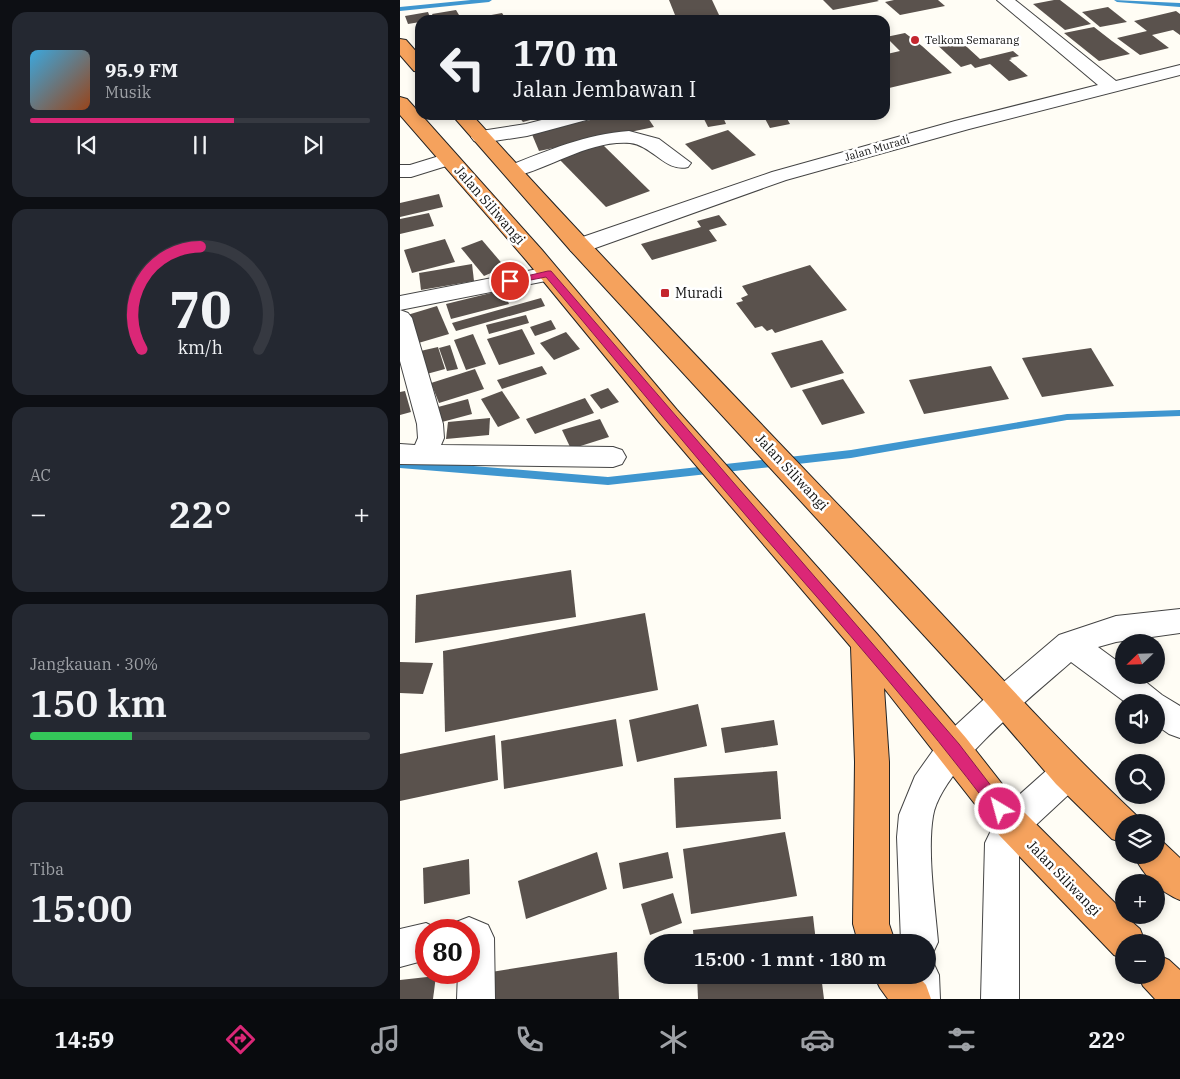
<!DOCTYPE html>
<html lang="id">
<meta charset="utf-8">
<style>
:root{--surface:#171b24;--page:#242831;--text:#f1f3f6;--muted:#9ea1a6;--line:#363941;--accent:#db2777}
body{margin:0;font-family:"IBM Plex Serif",serif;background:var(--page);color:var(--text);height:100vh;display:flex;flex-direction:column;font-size:19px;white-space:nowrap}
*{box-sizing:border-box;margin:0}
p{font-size:16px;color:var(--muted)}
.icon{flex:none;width:28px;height:28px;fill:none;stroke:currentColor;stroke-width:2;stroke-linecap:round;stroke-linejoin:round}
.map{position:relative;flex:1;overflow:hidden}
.details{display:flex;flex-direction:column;gap:12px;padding:12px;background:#0d0f14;width:400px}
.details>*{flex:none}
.banner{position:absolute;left:15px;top:15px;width:475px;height:105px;border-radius:15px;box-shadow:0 2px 8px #0003;background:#171b24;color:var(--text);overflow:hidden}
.needle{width:32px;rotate:247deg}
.fabs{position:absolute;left:715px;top:634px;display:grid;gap:10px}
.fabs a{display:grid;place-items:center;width:50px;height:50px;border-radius:50%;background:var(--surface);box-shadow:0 2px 8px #0003;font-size:25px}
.speed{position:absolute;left:15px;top:919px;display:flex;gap:10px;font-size:25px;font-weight:700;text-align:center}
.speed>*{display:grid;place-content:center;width:65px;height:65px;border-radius:50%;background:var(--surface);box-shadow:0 2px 8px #0003;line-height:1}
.speed .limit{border:8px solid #d22;background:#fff;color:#111}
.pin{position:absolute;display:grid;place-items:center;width:42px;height:42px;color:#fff;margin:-21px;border:2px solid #fff;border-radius:50%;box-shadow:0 1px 5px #0007}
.me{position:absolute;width:55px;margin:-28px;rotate:323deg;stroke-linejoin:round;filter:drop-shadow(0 0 4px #0008)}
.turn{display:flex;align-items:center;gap:18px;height:105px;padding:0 15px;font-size:22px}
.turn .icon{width:65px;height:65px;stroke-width:2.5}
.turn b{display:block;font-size:35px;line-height:42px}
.big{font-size:38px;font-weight:600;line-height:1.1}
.details .card{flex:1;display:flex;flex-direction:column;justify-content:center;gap:8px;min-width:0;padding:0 18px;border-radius:15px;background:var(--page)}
.details .dial{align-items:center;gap:0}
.dial svg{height:130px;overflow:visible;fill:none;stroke:var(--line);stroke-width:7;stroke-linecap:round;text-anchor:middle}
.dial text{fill:var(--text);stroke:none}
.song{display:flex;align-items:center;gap:15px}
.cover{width:60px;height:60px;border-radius:8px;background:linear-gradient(135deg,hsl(200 70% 55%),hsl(20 70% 35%))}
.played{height:5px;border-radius:2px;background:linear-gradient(90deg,var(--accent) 60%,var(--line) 60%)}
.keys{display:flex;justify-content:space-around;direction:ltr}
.heat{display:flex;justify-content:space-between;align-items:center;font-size:28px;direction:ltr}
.charge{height:8px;border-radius:4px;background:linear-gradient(90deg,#34c759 30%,var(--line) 0)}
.trip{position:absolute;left:244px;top:934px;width:292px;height:50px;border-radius:25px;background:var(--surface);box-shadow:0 2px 8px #0003;font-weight:600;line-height:50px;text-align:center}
.tab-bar{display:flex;height:80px;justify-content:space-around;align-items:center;background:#090b0e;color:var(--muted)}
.tab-bar .icon{width:35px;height:35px}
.tab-bar .active{color:var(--accent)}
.tab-bar b{font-size:22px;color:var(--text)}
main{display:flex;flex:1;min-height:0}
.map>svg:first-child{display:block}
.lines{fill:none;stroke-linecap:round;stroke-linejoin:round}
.stream{fill:#3f96cf;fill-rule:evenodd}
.building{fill:#5a524d}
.minor-casing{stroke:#444;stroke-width:2}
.highway-casing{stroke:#222;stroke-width:2}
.minor{fill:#fff;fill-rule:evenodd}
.highway{fill:#f5a25d;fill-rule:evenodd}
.route{fill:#db2777;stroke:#8e194d}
.poi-dot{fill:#c4262e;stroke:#fff;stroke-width:2}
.labels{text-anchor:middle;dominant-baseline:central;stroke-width:5;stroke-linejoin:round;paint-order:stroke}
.far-poi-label{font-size:11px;fill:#111;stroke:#fff;text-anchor:start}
.far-street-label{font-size:11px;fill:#111;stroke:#fff}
.street-label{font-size:14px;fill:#111;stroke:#fff}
.poi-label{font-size:14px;fill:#111;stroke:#fff;text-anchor:start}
</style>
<main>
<section class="details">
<div class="card">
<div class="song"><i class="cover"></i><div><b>95.9 FM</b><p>Musik</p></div></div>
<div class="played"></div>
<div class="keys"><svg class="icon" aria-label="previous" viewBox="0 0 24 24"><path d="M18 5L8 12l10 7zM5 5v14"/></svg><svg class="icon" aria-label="pause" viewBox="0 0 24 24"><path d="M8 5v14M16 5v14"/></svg><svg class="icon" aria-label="next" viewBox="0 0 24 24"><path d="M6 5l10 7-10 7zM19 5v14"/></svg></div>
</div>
<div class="card dial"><svg viewBox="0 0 100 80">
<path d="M14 69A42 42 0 1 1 86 69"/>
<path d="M14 69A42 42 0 0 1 50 6" stroke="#db2777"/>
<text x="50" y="56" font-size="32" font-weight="700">70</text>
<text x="50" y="72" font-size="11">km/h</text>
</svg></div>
<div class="card"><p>AC</p>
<div class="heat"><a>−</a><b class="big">22°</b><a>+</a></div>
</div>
<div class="card"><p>Jangkauan · 30%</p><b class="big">150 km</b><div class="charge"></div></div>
<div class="card"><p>Tiba</p><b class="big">15:00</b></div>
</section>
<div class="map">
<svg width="780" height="999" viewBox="0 0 780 999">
<rect width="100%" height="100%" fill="#fffdf5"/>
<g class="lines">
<g class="stream">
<path d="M 71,0 L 92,0 L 89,2 L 0,11 L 0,7 Z"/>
<path d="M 714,0 L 780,3 L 780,7 L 717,2 Z"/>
<path d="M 780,410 L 780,416 L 667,420 L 451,458 L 208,485 L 0,468 L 0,460 L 208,477 L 451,450 L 667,414 Z"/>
</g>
</g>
<g class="building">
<path d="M 269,0 L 312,0 L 320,17 L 277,20 Z"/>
<path d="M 423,0 L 477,0 L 479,1 L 433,10 Z"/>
<path d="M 494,0 L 538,0 L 545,6 L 500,15 L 485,2 Z"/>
<path d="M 654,0 L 660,0 L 691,24 L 665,30 L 633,4 Z"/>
<path d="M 708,7 L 727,22 L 700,27 L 682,12 Z"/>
<path d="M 56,10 L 62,20 L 35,20 L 32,14 Z"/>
<path d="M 776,11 L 780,14 L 780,35 L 773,30 L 752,35 L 769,48 L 740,55 L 717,38 L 747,31 L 734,21 Z"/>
<path d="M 28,12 L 31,20 L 20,20 L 20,22 L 8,24 L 5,16 Z"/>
<path d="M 102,13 L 106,19 L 70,20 L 70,19 Z"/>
<path d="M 476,15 L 481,20 L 455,20 L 455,19 Z"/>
<path d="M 694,27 L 712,41 L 730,54 L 699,61 L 664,33 Z"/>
<path d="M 505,33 L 522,46 L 552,73 L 485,89 L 485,52 L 487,54 L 500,51 L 486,37 Z"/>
<path d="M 555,36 L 580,59 L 613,51 L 619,56 L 610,58 L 612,59 L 609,60 L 628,76 L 609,81 L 590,64 L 575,68 L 571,64 L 561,67 L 533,41 Z"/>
<path d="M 117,115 L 145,115 L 145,116 L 123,122 Z"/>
<path d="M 215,115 L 246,115 L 254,127 L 139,151 L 131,132 Z"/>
<path d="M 302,115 L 322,115 L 326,124 L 308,127 Z"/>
<path d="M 363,115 L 385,115 L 390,124 L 370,128 Z"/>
<path d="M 328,130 L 356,155 L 312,170 L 285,144 Z"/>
<path d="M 202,144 L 250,191 L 206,207 L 159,159 Z"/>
<path d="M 39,194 L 43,207 L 0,217 L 0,203 Z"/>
<path d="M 29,213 L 34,226 L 0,234 L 0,219 Z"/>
<path d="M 319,215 L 327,225 L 309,230 L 317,241 L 252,260 L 241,244 L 301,227 L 297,221 Z"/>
<path d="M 45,239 L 55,262 L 12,273 L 4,250 Z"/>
<path d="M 82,240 L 105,267 L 84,276 L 61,248 Z"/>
<path d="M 72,264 L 74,281 L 21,290 L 19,273 Z"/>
<path d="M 410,265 L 447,310 L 375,333 L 372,329 L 367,331 L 362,326 L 355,328 L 336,303 L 343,301 L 341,298 L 348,295 L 342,286 Z"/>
<path d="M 103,290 L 109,304 L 51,319 L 46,304 Z"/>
<path d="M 141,298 L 145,306 L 56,331 L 52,323 Z"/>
<path d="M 37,306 L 49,334 L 15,344 L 4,316 Z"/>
<path d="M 126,315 L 129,323 L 89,334 L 86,325 Z"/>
<path d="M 151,320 L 156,329 L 135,336 L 130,327 Z"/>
<path d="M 122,329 L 135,354 L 99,365 L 87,339 Z"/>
<path d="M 166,332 L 180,349 L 154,360 L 140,343 Z"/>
<path d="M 73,334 L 86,364 L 66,370 L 54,340 Z"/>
<path d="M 422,340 L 444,373 L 391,388 L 371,353 Z"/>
<path d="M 50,345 L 58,369 L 47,371 L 39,348 Z"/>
<path d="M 38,347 L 45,369 L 23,375 L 16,352 Z"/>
<path d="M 691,348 L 714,386 L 642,397 L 622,358 Z"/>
<path d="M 142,366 L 147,374 L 102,389 L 97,380 Z"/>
<path d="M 591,366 L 609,399 L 524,414 L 509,380 Z"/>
<path d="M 75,369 L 84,389 L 39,403 L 31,383 Z"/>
<path d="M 443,379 L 465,413 L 422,425 L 402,390 Z"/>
<path d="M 208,388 L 219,402 L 201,409 L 190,395 Z"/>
<path d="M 5,391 L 11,412 L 0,415 L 0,392 Z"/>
<path d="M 102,391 L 120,418 L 98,427 L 81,399 Z"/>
<path d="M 185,398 L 194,413 L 135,434 L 126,419 Z"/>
<path d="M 68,399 L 72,414 L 42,422 L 38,407 Z"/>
<path d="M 90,418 L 89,435 L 46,439 L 48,422 Z"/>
<path d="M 200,419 L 209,437 L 171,449 L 162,430 Z"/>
<path d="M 171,570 L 176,617 L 15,643 L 16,595 Z"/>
<path d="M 245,613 L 258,690 L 45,732 L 43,651 Z"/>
<path d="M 0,662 L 33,663 L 23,694 L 0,693 Z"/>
<path d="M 298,704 L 307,746 L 237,762 L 229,720 Z"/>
<path d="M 216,719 L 223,766 L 104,789 L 101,741 Z"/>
<path d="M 374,720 L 378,745 L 325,753 L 321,728 Z"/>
<path d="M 95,735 L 98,780 L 0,801 L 0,754 Z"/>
<path d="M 377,771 L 381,819 L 276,828 L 274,778 Z"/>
<path d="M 385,832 L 397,896 L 291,914 L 283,849 Z"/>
<path d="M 197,852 L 207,889 L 126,919 L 118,881 Z"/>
<path d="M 268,852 L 273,878 L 223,889 L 219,863 Z"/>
<path d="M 69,859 L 70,894 L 24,904 L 23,868 Z"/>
<path d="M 273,893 L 282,923 L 250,935 L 241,904 Z"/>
<path d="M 413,916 L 416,942 L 294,942 L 293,930 Z"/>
<path d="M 217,952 L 219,999 L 85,999 L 85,973 Z"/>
<path d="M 297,975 L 421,975 L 424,999 L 298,999 Z"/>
<path d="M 36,976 L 33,999 L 0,999 L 0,980 Z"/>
</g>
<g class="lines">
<defs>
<g id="minor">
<path d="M 597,0 L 615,0 L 716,81 L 780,65 L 780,75 L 569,129 L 386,180 L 187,251 L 179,253 L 171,251 L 168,246 L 171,241 L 372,172 L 555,121 L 698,85 Z"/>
<path d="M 161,115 L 193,115 L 190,119 L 127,136 L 81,143 L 74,141 L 71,137 L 74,133 L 81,131 L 126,124 Z"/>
<path d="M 229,131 L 259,139 L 291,163 L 288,167 C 266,173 252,145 230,143 C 189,140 151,168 113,177 L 106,175 L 103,171 L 106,167 C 146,151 186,134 229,131 Z"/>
<path d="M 49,153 L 56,155 L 59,159 L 56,163 L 11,177 L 0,177 L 0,165 L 10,165 Z"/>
<path d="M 148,267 L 156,269 L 159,274 L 156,279 L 0,310 L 8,313 L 12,318 L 43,424 L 44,438 L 41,445 L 213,447 L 222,450 L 226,457 L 222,464 L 213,467 L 0,464 L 0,444 L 15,445 L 18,438 L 17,424 L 0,361 L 0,296 Z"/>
<path d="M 780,609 L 780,633 L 716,642 L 698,647 L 724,666 L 724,675 L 737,675 L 762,695 L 780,706 L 780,738 L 769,734 L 756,725 L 756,702 L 725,702 L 671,662 C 634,695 541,768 533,816 C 527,851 535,906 538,942 L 532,955 L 528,957 L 528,942 L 501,942 L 497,837 L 499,815 L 515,776 L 542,738 L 593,691 L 659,635 L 716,616 Z"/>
<path d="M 668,758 L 680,762 L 685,773 L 680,784 L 624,836 L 619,845 L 619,999 L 581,999 L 585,843 L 600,812 L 656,762 Z"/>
<path d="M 69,917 L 88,925 L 94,938 L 95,999 L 57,999 L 58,972 L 69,972 L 69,930 L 53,930 L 56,922 Z"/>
<path d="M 26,923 L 40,930 L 26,930 L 26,960 L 0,967 L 0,929 Z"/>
<path d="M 528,959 L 533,962 L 539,975 L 540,999 L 502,999 L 501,975 L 528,975 Z"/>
</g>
<g id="highway">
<path d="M 0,39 L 6,40 L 20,56 L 20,72 L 14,71 L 0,55 Z"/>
<path d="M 0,97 L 7,99 L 142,250 L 277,410 L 477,634 L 566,738 L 624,812 L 724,912 L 724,915 L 740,929 L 745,942 L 724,942 L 724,959 L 714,955 L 600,836 L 484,688 L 489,762 L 489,924 L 495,942 L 458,942 L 453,924 L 455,762 L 451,647 L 259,422 L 126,260 L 0,115 Z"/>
<path d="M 52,115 L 72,115 C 208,265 348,410 488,557 C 570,643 649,733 736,815 L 739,822 L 724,822 L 724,843 L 712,839 L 656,784 L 588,705 L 171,251 Z"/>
<path d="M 756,840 L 764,843 L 780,858 L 780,900 C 760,892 743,875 734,855 L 756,855 Z"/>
<path d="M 756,954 L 769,960 L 780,970 L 780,999 L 755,999 L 743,986 L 738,975 L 756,975 Z"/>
<path d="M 474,975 L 517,975 L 526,985 L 531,999 L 488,999 L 480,988 Z"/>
</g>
</defs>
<use href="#minor" class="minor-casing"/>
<use href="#highway" class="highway-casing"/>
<use href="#minor" class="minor"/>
<use href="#highway" class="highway"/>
</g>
<path class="route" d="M 148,271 L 151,271 L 559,744 L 605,804 L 607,809 L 605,814 L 600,816 L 595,814 C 521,716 441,624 360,532 C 288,448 217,362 146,277 L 110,284 L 105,281 Z"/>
<g class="poi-dot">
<circle cx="515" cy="40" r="5"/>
<rect x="260" y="288" width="10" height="10" rx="2.5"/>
</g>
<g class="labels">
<g class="far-poi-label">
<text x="525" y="40">Telkom Semarang</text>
</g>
<g class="far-street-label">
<text transform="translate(477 148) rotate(-16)">Jalan Muradi</text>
</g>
<g class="street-label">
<text transform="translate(90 205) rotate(49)">Jalan Siliwangi</text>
<text transform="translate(392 472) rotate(47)">Jalan Siliwangi</text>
<text transform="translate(664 878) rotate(46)">Jalan Siliwangi</text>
</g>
<g class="poi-label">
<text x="275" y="293">Muradi</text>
</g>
</g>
</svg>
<div class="fabs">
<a><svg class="needle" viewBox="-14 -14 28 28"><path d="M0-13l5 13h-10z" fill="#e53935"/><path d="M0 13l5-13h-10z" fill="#9ea1a6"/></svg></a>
<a><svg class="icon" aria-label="sound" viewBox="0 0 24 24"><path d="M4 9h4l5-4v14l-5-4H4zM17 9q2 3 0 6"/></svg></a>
<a><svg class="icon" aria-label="search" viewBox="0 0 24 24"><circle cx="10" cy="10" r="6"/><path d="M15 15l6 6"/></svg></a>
<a><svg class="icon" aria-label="layers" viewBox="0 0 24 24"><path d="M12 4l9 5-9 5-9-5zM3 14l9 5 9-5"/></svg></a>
<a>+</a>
<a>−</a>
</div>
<div class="speed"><div class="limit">80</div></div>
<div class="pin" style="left:110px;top:281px;background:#d93025"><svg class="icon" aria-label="arrive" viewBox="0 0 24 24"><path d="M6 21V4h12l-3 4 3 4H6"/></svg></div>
<svg class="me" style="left:600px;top:809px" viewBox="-20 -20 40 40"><circle r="17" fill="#db2777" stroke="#fff" stroke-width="3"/><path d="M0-11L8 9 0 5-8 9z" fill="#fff"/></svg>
<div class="trip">15:00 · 1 mnt · 180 m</div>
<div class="banner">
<div class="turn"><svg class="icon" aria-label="left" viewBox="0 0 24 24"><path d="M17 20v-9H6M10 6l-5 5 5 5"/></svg><div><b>170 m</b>Jalan Jembawan I</div></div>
</div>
</div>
</main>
<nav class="tab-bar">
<b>14:59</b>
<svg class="icon active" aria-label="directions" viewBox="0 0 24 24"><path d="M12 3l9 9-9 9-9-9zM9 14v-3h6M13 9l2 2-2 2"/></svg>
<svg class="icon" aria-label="music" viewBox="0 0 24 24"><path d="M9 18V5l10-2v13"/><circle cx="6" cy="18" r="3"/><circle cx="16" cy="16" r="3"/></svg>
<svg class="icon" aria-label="phone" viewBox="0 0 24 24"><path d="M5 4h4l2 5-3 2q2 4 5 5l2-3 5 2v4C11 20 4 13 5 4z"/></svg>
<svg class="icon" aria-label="climate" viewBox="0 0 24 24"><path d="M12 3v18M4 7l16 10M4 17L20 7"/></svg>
<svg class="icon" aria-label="car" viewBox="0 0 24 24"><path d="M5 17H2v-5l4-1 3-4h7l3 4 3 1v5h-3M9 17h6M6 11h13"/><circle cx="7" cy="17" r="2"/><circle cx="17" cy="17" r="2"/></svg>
<svg class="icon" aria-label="filters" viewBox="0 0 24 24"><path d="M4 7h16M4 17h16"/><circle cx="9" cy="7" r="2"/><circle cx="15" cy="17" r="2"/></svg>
<b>22°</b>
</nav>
